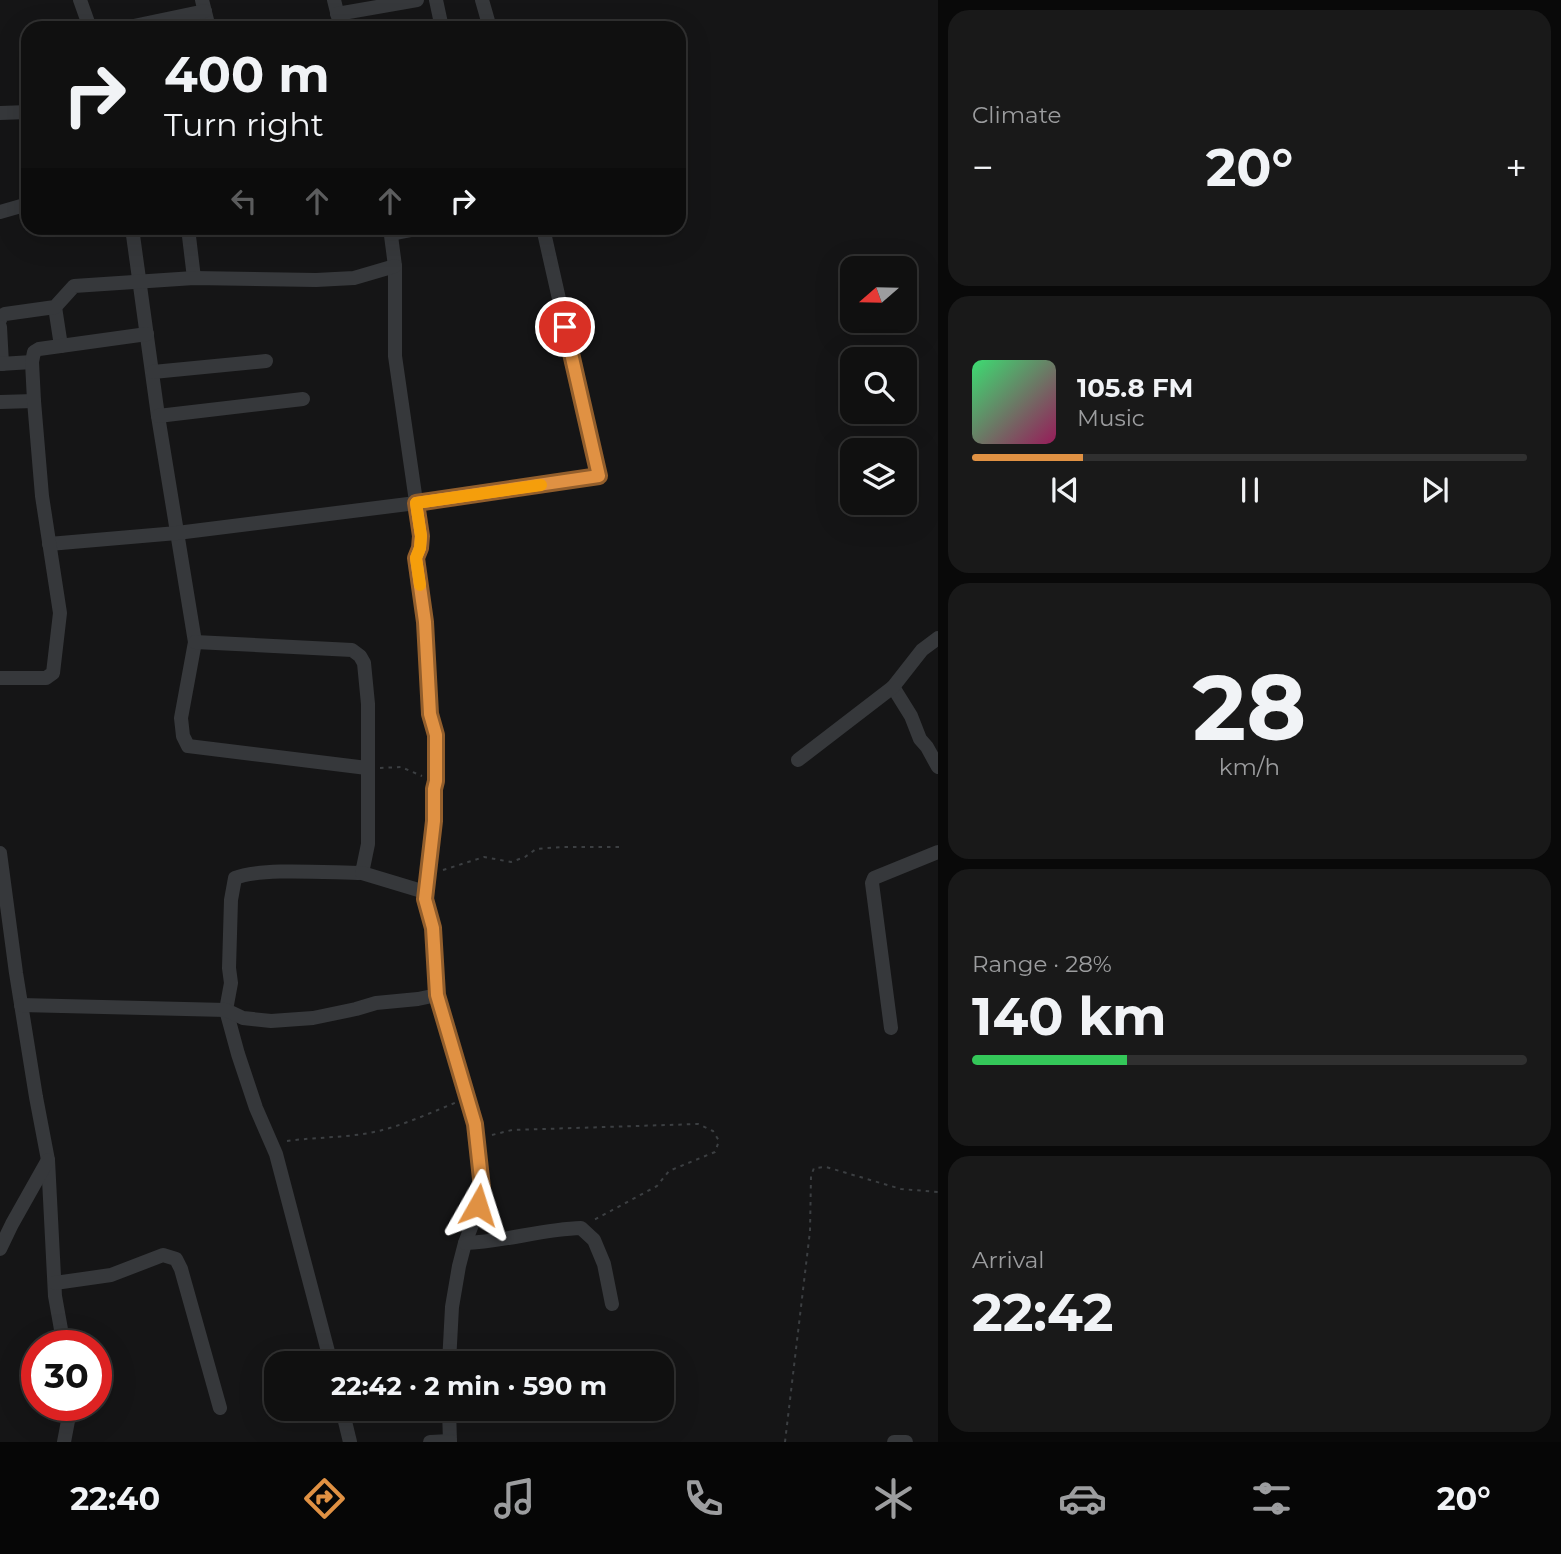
<!DOCTYPE html>
<meta charset="utf-8">
<style>
:root{--surface:#101010;--page:#191919;--text:#f1f3f6;--muted:#9c9d9f;--line:#303030;--accent:#e09143}
body{margin:0;font-family:Montserrat,sans-serif;background:var(--page);color:var(--text);height:100vh;display:flex;flex-direction:column;font-size:26px;white-space:nowrap}
*{box-sizing:border-box;margin:0}
p{font-size:23px;color:var(--muted)}
.icon{flex:none;width:38px;height:38px;fill:none;stroke:currentColor;stroke-width:2;stroke-linecap:round;stroke-linejoin:round}
.map{position:relative;flex:1;overflow:hidden}
.sheet{display:flex;flex-direction:column;gap:10px;padding:10px;background:#090909;width:623px}
.sheet>*{flex:none}
.top-card{position:absolute;left:21px;top:21px;width:665px;height:214px;border-radius:21px;box-shadow:0 7px 28px #0002,0 0 0 2px var(--line);background:#101010;color:var(--text);overflow:hidden}
.needle{width:46px;rotate:250deg}
.fabs{position:absolute;left:840px;top:256px;display:grid;gap:14px}
.fabs a{display:grid;place-items:center;width:77px;height:77px;border-radius:14px;background:var(--surface);box-shadow:0 7px 28px #0002,0 0 0 2px var(--line);font-size:35px}
.speed{position:absolute;left:21px;top:1330px;display:flex;gap:14px;font-size:35px;font-weight:700;text-align:center}
.speed>*{display:grid;place-content:center;width:91px;height:91px;border-radius:50%;background:var(--surface);box-shadow:0 7px 28px #0002,0 0 0 2px var(--line);line-height:1}
.speed .limit{border:10px solid #d22;background:#fff;color:#111}
.pin{position:absolute;display:grid;place-items:center;width:60px;height:60px;color:#fff;margin:-30px;border:4px solid #fff;border-radius:50%;box-shadow:0 2px 7px #0007}
.me{position:absolute;width:77px;margin:-38px;rotate:6deg;stroke-linejoin:round;filter:drop-shadow(0 0 5px #0008)}
.turn{display:flex;align-items:center;gap:24px;height:147px;padding:0 28px;font-size:32px}
.turn .icon{width:91px;height:91px;stroke-width:2.5}
.turn b{display:block;font-size:49px;line-height:60px}
.lanes{display:flex;align-items:center;height:66px;padding:0 28px;background:#0003;justify-content:center;gap:35px;direction:ltr}
.lanes .off{opacity:.35}
.big{font-size:52px;font-weight:700;line-height:1.1}
.sheet .card{flex:1;display:flex;flex-direction:column;justify-content:center;gap:10px;min-width:0;padding:0 24px;border-radius:21px;background:var(--page)}
.sheet .dial{align-items:center;gap:0}
.dial b{font-size:91px;line-height:1}
.song{display:flex;align-items:center;gap:21px}
.cover{width:84px;height:84px;border-radius:10px;background:linear-gradient(135deg,hsl(140 70% 55%),hsl(330 70% 35%))}
.played{height:7px;border-radius:4px;background:linear-gradient(90deg,var(--accent) 20%,var(--line) 20%)}
.keys{display:flex;justify-content:space-around;direction:ltr}
.heat{display:flex;justify-content:space-between;align-items:center;font-size:38px;direction:ltr}
.charge{height:10px;border-radius:5px;background:linear-gradient(90deg,#34c759 28%,var(--line) 0)}
.trip{position:absolute;left:264px;top:1351px;width:410px;height:70px;border-radius:21px;background:var(--surface);box-shadow:0 7px 28px #0002,0 0 0 2px var(--line);font-weight:700;line-height:70px;text-align:center}
.tab-bar{display:flex;height:112px;justify-content:space-around;align-items:center;background:#060606;color:var(--muted)}
.tab-bar .icon{width:49px;height:49px}
.tab-bar .on{color:var(--accent)}
.tab-bar b{font-size:32px;color:var(--text)}
main{display:flex;flex:1;min-height:0}
.map>svg:first-child{display:block}
.lines{fill:none;stroke-linecap:round;stroke-linejoin:round}
.path{stroke:#3c3f42;stroke-width:2;stroke-dasharray:3.5 5;stroke-linecap:butt}
.minor{stroke:#36383b;stroke-width:14}
.route-casing{stroke:#925e2c;stroke-width:18}
.route{stroke:#e09143;stroke-width:12}
.slow{stroke:#f59e0b;stroke-width:12}
</style>
<main>
<div class="map">
<svg width="938" height="1442" viewBox="0 0 938 1442">
<rect width="100%" height="100%" fill="#151516"/>
<g class="lines">
<g class="path">
<path d="M 380,768 L 401,767 L 422,776"/>
<path d="M 443,870 L 484,857 L 511,862 L 525,857 L 536,849 L 562,847 L 621,847"/>
<path d="M 492,1135 L 512,1130 L 698,1124 L 713,1131 L 719,1141 L 715,1152 L 669,1171 L 657,1186 L 592,1221"/>
<path d="M 287,1141 C 316,1137 345,1138 374,1132 C 402,1126 430,1113 457,1102"/>
<path d="M 785,1442 L 810,1231 L 811,1176 L 814,1168 L 826,1167 L 901,1189 L 938,1192"/>
</g>
<g class="minor">
<path d="M 80,0 L 90,28"/>
<path d="M 202,0 L 209,28"/>
<path d="M 334,0 L 341,28"/>
<path d="M 436,0 L 442,28"/>
<path d="M 482,0 L 490,28"/>
<path d="M 337,14 L 417,0"/>
<path d="M 124,28 L 205,11"/>
<path d="M 0,113 L 28,112"/>
<path d="M 0,212 L 28,204"/>
<path d="M 132,228 L 158,416 L 195,642 L 181,718 L 183,736 L 188,746 L 367,768"/>
<path d="M 188,228 L 194,278"/>
<path d="M 390,228 L 395,266 L 395,356 L 421,536 L 420,548 L 416,558 L 425,622 L 430,714 L 436,735 L 436,781 L 434,789 L 434,821 L 425,899 L 433,928 L 437,995 L 476,1123 L 482,1188 L 473,1222 L 465,1243 L 459,1266 L 452,1307 L 449,1363"/>
<path d="M 391,234 L 422,228"/>
<path d="M 55,307 L 61,346"/>
<path d="M 0,320 L 1,316 L 5,314 L 55,307 L 74,286 L 194,278 L 316,280 L 354,278 L 395,266"/>
<path d="M 0,327 L 2,364"/>
<path d="M 0,364 L 32,362"/>
<path d="M 153,372 L 266,361"/>
<path d="M 0,402 L 34,401"/>
<path d="M 158,416 L 303,399"/>
<path d="M 49,544 L 177,533 L 416,503 L 599,476 L 543,228"/>
<path d="M 195,642 L 352,650 L 360,656 L 364,663 L 368,704 L 368,844 L 362,873 C 332,873 261,867 235,878 L 231,900 L 229,968 L 231,983 L 226,1010 L 238,1054 L 256,1108 L 276,1154 L 331,1363"/>
<path d="M 0,678 L 46,678 L 53,673 L 60,613 L 42,496 L 34,401 L 32,362 L 34,352 L 39,349 L 147,334"/>
<path d="M 893,687 L 911,716 L 920,739 L 927,747 L 938,767"/>
<path d="M 798,760 L 893,687 L 922,650 L 938,638"/>
<path d="M 0,853 L 16,973 L 36,1097 L 48,1160 L 55,1296 L 64,1346"/>
<path d="M 362,873 L 425,892"/>
<path d="M 21,1005 L 226,1010 L 243,1018 L 271,1021 L 313,1018 L 356,1009 L 376,1003 L 418,999 L 437,995"/>
<path d="M 891,1028 L 872,883 L 874,878 L 938,852"/>
<path d="M 465,1243 C 504,1242 542,1229 581,1228 L 594,1240 L 604,1264 L 612,1304"/>
<path d="M 0,1249 L 12,1224 L 48,1160"/>
<path d="M 55,1283 L 111,1275 L 163,1255 L 176,1259 L 181,1269 L 220,1408"/>
<path d="M 342,1409 L 350,1442"/>
<path d="M 449,1409 L 450,1442"/>
<path d="M 64,1442 L 71,1405"/>
<path d="M 430,1442 L 450,1441"/>
<path d="M 894,1442 L 906,1442"/>
</g>
</g>
<g class="lines">
<defs>
<path id="route" d="M 478,1205 L 482,1188 L 475,1124 L 437,995 L 433,928 L 425,899 L 434,821 L 434,789 L 436,781 L 436,735 L 430,714 L 425,622 L 416,558 L 420,548 L 421,536 L 416,503 L 599,476 L 565,327"/>
</defs>
<use href="#route" class="route-casing"/>
<use href="#route" class="route"/>
<path class="slow" d="M 420,585 L 416,558 L 420,548 L 421,536 L 416,503 L 541,485"/>
</g>
</svg>
<div class="fabs">
<a><svg class="needle" viewBox="-14 -14 28 28"><path d="M0-13l5 13h-10z" fill="#e53935"/><path d="M0 13l5-13h-10z" fill="#9c9d9f"/></svg></a>
<a><svg class="icon" aria-label="search" viewBox="0 0 24 24"><circle cx="10" cy="10" r="6"/><path d="M15 15l6 6"/></svg></a>
<a><svg class="icon" aria-label="layers" viewBox="0 0 24 24"><path d="M12 4l9 5-9 5-9-5zM3 14l9 5 9-5"/></svg></a>
</div>
<div class="speed"><div class="limit">30</div></div>
<div class="pin" style="left:565px;top:327px;background:#d93025"><svg class="icon" aria-label="arrive" viewBox="0 0 24 24"><path d="M6 21V4h12l-3 4 3 4H6"/></svg></div>
<svg class="me" style="left:478px;top:1205px" viewBox="-20 -20 40 40"><path d="M0-17L14 15 0 8-14 15z" fill="#e09143" stroke="#fff" stroke-width="4"/></svg>
<div class="trip">22:42 · 2 min · 590 m</div>
<div class="top-card">
<div class="turn"><svg class="icon" aria-label="right" viewBox="0 0 24 24"><path d="M7 20v-9h11M14 6l5 5-5 5"/></svg><div><b>400 m</b>Turn right</div></div>
<div class="lanes"><svg class="icon off" aria-label="left" viewBox="0 0 24 24"><path d="M17 20v-9H6M10 6l-5 5 5 5"/></svg><svg class="icon off" aria-label="ahead" viewBox="0 0 24 24"><path d="M12 20V5M6 11l6-6 6 6"/></svg><svg class="icon off" aria-label="ahead" viewBox="0 0 24 24"><path d="M12 20V5M6 11l6-6 6 6"/></svg><svg class="icon" aria-label="right" viewBox="0 0 24 24"><path d="M7 20v-9h11M14 6l5 5-5 5"/></svg></div>
</div>
</div>
<section class="sheet">
<div class="card"><p>Climate</p>
<div class="heat"><a>−</a><b class="big">20°</b><a>+</a></div>
</div>
<div class="card">
<div class="song"><i class="cover"></i><div><b>105.8 FM</b><p>Music</p></div></div>
<div class="played"></div>
<div class="keys"><svg class="icon" aria-label="previous" viewBox="0 0 24 24"><path d="M18 5L8 12l10 7zM5 5v14"/></svg><svg class="icon" aria-label="pause" viewBox="0 0 24 24"><path d="M8 5v14M16 5v14"/></svg><svg class="icon" aria-label="next" viewBox="0 0 24 24"><path d="M6 5l10 7-10 7zM19 5v14"/></svg></div>
</div>
<div class="card dial"><b>28</b><p>km/h</p></div>
<div class="card"><p>Range · 28%</p><b class="big">140 km</b><div class="charge"></div></div>
<div class="card"><p>Arrival</p><b class="big">22:42</b></div>
</section>
</main>
<nav class="tab-bar">
<b>22:40</b>
<svg class="icon on" aria-label="directions" viewBox="0 0 24 24"><path d="M12 3l9 9-9 9-9-9zM9 14v-3h6M13 9l2 2-2 2"/></svg>
<svg class="icon" aria-label="music" viewBox="0 0 24 24"><path d="M9 18V5l10-2v13"/><circle cx="6" cy="18" r="3"/><circle cx="16" cy="16" r="3"/></svg>
<svg class="icon" aria-label="phone" viewBox="0 0 24 24"><path d="M5 4h4l2 5-3 2q2 4 5 5l2-3 5 2v4C11 20 4 13 5 4z"/></svg>
<svg class="icon" aria-label="climate" viewBox="0 0 24 24"><path d="M12 3v18M4 7l16 10M4 17L20 7"/></svg>
<svg class="icon" aria-label="car" viewBox="0 0 24 24"><path d="M5 17H2v-5l4-1 3-4h7l3 4 3 1v5h-3M9 17h6M6 11h13"/><circle cx="7" cy="17" r="2"/><circle cx="17" cy="17" r="2"/></svg>
<svg class="icon" aria-label="filters" viewBox="0 0 24 24"><path d="M4 7h16M4 17h16"/><circle cx="9" cy="7" r="2"/><circle cx="15" cy="17" r="2"/></svg>
<b>20°</b>
</nav>
